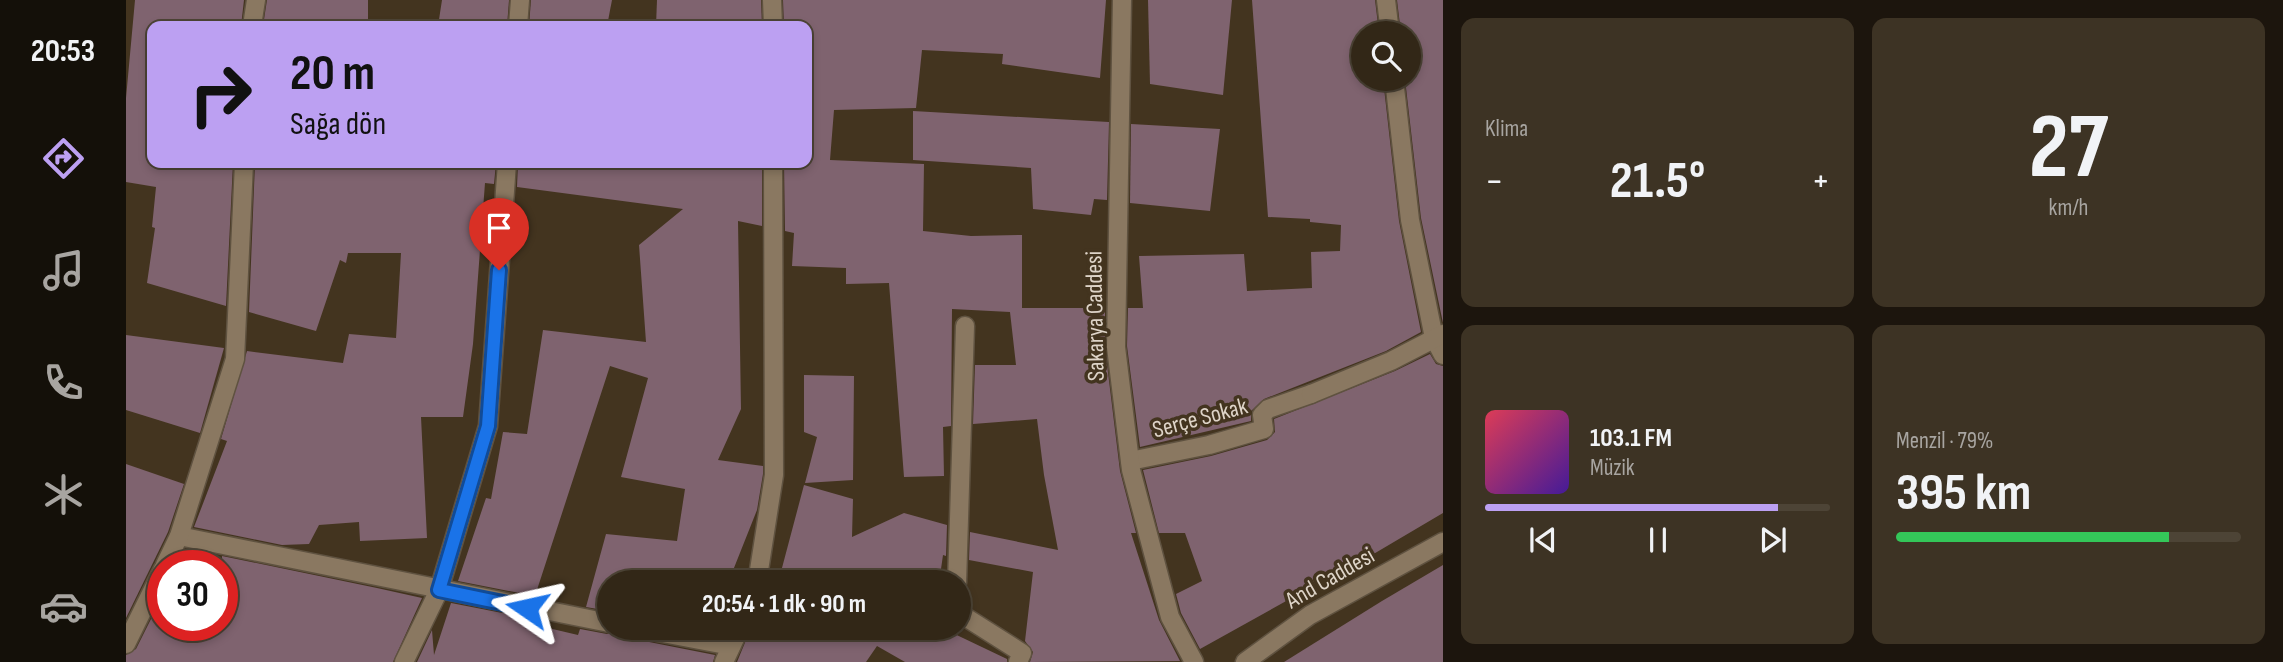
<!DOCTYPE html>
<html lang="tr">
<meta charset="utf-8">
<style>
:root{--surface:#322717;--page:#3d3324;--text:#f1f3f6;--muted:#a8a5a1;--line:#4d4436;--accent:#bca0f2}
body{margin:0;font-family:"Sofia Sans Condensed",sans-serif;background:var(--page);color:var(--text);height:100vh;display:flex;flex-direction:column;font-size:26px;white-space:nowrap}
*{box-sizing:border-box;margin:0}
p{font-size:23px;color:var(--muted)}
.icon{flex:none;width:38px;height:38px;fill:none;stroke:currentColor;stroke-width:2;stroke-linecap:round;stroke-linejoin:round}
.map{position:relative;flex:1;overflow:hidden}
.details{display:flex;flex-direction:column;gap:18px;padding:18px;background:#1c150d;width:840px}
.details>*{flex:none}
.hud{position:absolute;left:21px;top:21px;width:665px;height:147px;border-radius:14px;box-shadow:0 4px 10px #0003,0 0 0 2px var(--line);background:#bca0f2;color:#111;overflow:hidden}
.buttons{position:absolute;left:1225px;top:21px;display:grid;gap:14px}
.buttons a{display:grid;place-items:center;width:70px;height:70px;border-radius:50%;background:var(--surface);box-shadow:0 4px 10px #0003,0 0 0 2px var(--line);font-size:35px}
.speed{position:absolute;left:21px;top:550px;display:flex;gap:14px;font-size:35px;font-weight:700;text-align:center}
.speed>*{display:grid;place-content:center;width:91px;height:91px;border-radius:50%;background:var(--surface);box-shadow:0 4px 10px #0003,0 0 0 2px var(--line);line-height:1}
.speed .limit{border:10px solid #d22;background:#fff;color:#111}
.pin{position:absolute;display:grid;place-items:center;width:60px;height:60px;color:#fff;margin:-72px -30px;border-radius:50% 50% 50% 0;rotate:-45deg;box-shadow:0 0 7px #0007}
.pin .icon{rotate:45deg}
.me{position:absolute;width:77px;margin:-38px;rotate:281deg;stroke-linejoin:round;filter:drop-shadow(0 0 5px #0008)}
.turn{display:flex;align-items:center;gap:24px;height:147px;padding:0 28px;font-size:32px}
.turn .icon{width:91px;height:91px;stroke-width:2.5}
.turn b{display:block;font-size:49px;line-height:60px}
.big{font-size:52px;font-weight:700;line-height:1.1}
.details .tile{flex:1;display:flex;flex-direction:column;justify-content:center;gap:10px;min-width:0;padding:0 24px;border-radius:14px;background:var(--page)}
.details .dial{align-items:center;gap:0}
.dial b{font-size:91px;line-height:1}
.song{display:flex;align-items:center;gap:21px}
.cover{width:84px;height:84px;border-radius:10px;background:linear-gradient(135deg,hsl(350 70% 55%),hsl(260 70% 35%))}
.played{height:7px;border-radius:4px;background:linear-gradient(90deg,var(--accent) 85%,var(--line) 85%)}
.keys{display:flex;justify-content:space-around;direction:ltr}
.heat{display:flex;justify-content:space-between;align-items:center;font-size:38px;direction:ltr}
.charge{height:10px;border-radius:5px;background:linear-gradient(90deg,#34c759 79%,var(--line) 0)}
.details .tiles{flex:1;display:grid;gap:18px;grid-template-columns:repeat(2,1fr)}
.trip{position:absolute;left:471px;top:570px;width:374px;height:70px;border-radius:35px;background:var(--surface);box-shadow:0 4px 10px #0003,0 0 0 2px var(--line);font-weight:700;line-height:70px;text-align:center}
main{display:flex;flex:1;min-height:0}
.dock{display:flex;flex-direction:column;width:126px;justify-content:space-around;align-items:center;background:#141009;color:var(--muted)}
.dock .icon{width:49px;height:49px}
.dock .current{color:var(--accent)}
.dock b{font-size:32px;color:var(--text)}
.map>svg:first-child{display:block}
.building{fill:#7f636f}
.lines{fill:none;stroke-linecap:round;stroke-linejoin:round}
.pedestrian-casing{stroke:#5f5240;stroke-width:21}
.minor-casing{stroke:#5f5240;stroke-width:21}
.pedestrian{stroke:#8a7861;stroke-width:18}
.minor{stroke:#8a7861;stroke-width:18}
.route-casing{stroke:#114b97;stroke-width:18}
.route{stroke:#1a73e8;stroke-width:12}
.labels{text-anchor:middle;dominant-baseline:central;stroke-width:7;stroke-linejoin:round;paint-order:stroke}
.street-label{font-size:24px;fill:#ded4c8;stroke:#43341f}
</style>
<main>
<nav class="dock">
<b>20:53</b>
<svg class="icon current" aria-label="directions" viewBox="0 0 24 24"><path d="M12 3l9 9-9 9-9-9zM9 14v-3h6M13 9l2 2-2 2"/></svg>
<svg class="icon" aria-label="music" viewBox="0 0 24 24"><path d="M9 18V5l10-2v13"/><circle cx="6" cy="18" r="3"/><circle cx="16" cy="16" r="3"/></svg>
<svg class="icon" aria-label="phone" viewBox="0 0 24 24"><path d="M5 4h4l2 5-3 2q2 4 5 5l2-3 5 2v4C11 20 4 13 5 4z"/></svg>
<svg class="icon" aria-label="climate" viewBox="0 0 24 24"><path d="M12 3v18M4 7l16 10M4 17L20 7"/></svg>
<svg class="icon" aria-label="car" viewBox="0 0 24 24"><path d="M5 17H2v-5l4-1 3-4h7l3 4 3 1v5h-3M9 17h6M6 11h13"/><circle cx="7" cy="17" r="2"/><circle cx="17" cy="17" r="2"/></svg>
</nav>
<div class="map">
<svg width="1317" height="662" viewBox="0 0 1317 662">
<rect width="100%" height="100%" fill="#43341f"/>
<g class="building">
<path d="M 9,0 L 118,0 L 115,26 L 26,26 L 26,163 L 107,163 L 100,306 L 21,283 L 29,228 L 26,227 L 30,187 L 0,182 L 0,98 Z"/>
<path d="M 141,0 L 242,0 L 242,26 L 137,26 Z"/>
<path d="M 316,0 L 383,0 L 381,26 L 312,26 Z"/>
<path d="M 405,0 L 486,0 L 481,26 L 403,26 Z"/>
<path d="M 531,0 L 635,0 L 636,26 L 530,26 Z"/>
<path d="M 657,0 L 980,0 L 974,78 L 876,64 L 877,54 L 796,50 L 790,108 L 708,110 L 704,160 L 798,164 L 797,231 L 845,236 L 896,235 L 896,308 L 979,308 L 979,348 L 994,471 L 1010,533 L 1005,533 L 1033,620 L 1054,661 L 904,662 L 907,652 L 899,641 L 907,572 L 843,560 L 844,532 L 932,550 L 918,475 L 911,419 L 847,424 L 849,365 L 890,365 L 884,312 L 826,309 L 825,426 L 817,427 L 818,476 L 778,477 L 763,283 L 720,284 L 720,268 L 666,266 L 668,233 L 659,231 L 658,163 L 681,163 L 681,26 L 658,26 Z"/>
<path d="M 1022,0 L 1106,0 L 1097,95 L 1024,84 Z"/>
<path d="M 1126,0 L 1249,0 L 1253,33 L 1237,33 L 1237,79 L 1257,79 L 1273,221 L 1295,332 L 1260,351 L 1138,399 L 1125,411 L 1125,421 L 1014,447 L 1001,346 L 1002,308 L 1017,308 L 1013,256 L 1118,254 L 1121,291 L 1186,288 L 1185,252 L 1214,251 L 1215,225 L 1184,222 L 1184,219 L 1142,217 Z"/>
<path d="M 1271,0 L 1317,0 L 1317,323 L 1295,218 L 1279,79 L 1283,79 L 1283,33 L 1275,33 Z"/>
<path d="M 787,111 L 983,122 L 981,200 L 968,199 L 965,215 L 907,209 L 905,168 L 787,160 Z"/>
<path d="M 1005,124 L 1094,129 L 1084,211 L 1004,203 Z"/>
<path d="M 129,163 L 370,163 L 368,184 L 359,183 L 347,344 L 337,417 L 295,417 L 301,538 L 234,541 L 233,522 L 193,525 L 183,544 L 156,545 L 68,527 L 101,441 L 95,439 L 121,351 L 217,363 L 223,334 L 270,338 L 275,253 L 222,253 L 220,263 L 214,260 L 190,331 L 123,312 Z"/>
<path d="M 392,163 L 636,163 L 636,226 L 612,221 L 615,409 L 592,460 L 637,466 L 637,474 L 631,510 L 602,583 L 483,583 L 483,611 L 460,607 L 480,534 L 551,541 L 559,489 L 495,477 L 522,378 L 484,366 L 409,596 L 332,581 L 360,498 L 365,499 L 377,432 L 401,434 L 417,330 L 520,342 L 513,245 L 557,209 L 391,187 Z"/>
<path d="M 0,335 L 98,348 L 74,433 L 0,410 Z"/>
<path d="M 1304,354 L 1310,364 L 1317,366 L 1317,513 L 1234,562 L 1197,576 L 1198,580 L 1074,649 L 1055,613 L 1050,594 L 1076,581 L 1059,533 L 1033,533 L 1017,470 L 1085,456 L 1141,440 L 1149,432 L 1148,419 L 1269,371 Z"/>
<path d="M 678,375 L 728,376 L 727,480 L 679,483 L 691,437 L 678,432 Z"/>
<path d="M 0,464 L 58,484 L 42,532 L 0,618 Z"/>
<path d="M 678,485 L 727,499 L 726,537 L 778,513 L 821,525 L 820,556 L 817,555 L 813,583 L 652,583 Z"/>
<path d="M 59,549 L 87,555 L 87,565 L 52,565 Z"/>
<path d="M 96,556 L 251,588 L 296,598 L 267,662 L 0,662 L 0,655 L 10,649 L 37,595 L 37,625 L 96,625 Z"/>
<path d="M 1317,565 L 1317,662 L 1158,662 L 1256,601 Z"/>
<path d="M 325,603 L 402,618 L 401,623 L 452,635 L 454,629 L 481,634 L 499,628 L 502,636 L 508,639 L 589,655 L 587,662 L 291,662 L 306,630 L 308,655 Z"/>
<path d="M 625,628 L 816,628 L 881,659 L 881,662 L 779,662 L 751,646 L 740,662 L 611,662 Z"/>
</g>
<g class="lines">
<defs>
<path id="pedestrian" d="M 1004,461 L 1083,445 L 1138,429 L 1136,415 L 1142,409 L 1185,394"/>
<g id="minor">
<path d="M 646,0 L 647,26"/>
<path d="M 996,0 L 990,347 L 1005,470 L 1044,617 L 1068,662"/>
<path d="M 1260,0 L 1264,33"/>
<path d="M 126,26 L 130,0"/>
<path d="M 392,26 L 394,0"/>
<path d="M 1268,79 L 1284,220 L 1308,338 L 1317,355"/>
<path d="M 1185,394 L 1265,361 L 1317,334"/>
<path d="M 53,536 L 483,623"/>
<path d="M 39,565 L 53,536 L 109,359 L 118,163"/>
<path d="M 631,583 L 648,475 L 647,163"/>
<path d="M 831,583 L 839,326"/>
<path d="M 833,613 L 896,653 L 892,662"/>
<path d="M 510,628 L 605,646"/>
<path d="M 0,644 L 37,569"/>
<path d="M 278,662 L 313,590 L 362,426 L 381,163"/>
<path d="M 598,662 L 614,628"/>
<path d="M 1119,662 L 1184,615 L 1317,542"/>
</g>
</defs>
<use href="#pedestrian" class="pedestrian-casing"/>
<use href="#minor" class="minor-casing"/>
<use href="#pedestrian" class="pedestrian"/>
<use href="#minor" class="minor"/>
</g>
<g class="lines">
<defs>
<path id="route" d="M 373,270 L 362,426 L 313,590 L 401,608"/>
</defs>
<use href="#route" class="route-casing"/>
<use href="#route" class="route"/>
</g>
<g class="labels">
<g class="street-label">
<text transform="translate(969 316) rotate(-91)">Sakarya Caddesi</text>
<text transform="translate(1074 418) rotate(-15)">Serçe Sokak</text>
<text transform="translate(1204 578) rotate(-30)">And Caddesi</text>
</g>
</g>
</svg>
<div class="buttons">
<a><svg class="icon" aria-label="search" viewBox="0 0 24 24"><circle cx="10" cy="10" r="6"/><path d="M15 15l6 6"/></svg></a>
</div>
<div class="speed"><div class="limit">30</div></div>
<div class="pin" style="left:373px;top:270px;background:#d93025"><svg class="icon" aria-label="arrive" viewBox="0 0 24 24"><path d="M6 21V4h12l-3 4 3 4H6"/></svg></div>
<svg class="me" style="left:401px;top:608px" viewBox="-20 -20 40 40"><path d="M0-17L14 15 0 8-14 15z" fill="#1a73e8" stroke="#fff" stroke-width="4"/></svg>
<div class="trip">20:54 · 1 dk · 90 m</div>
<div class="hud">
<div class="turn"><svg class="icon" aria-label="right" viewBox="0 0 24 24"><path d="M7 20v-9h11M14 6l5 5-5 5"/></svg><div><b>20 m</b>Sağa dön</div></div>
</div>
</div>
<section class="details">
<div class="tiles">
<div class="tile"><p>Klima</p>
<div class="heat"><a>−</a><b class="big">21.5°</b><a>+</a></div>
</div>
<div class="tile dial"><b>27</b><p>km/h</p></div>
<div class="tile">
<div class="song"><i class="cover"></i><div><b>103.1 FM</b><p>Müzik</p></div></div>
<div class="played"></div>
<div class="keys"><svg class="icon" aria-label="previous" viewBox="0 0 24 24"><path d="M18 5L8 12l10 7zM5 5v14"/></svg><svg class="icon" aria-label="pause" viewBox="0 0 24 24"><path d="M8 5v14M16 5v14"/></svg><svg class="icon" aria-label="next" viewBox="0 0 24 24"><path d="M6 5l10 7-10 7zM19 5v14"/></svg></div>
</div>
<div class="tile"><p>Menzil · 79%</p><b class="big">395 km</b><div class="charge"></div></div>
</div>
</section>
</main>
